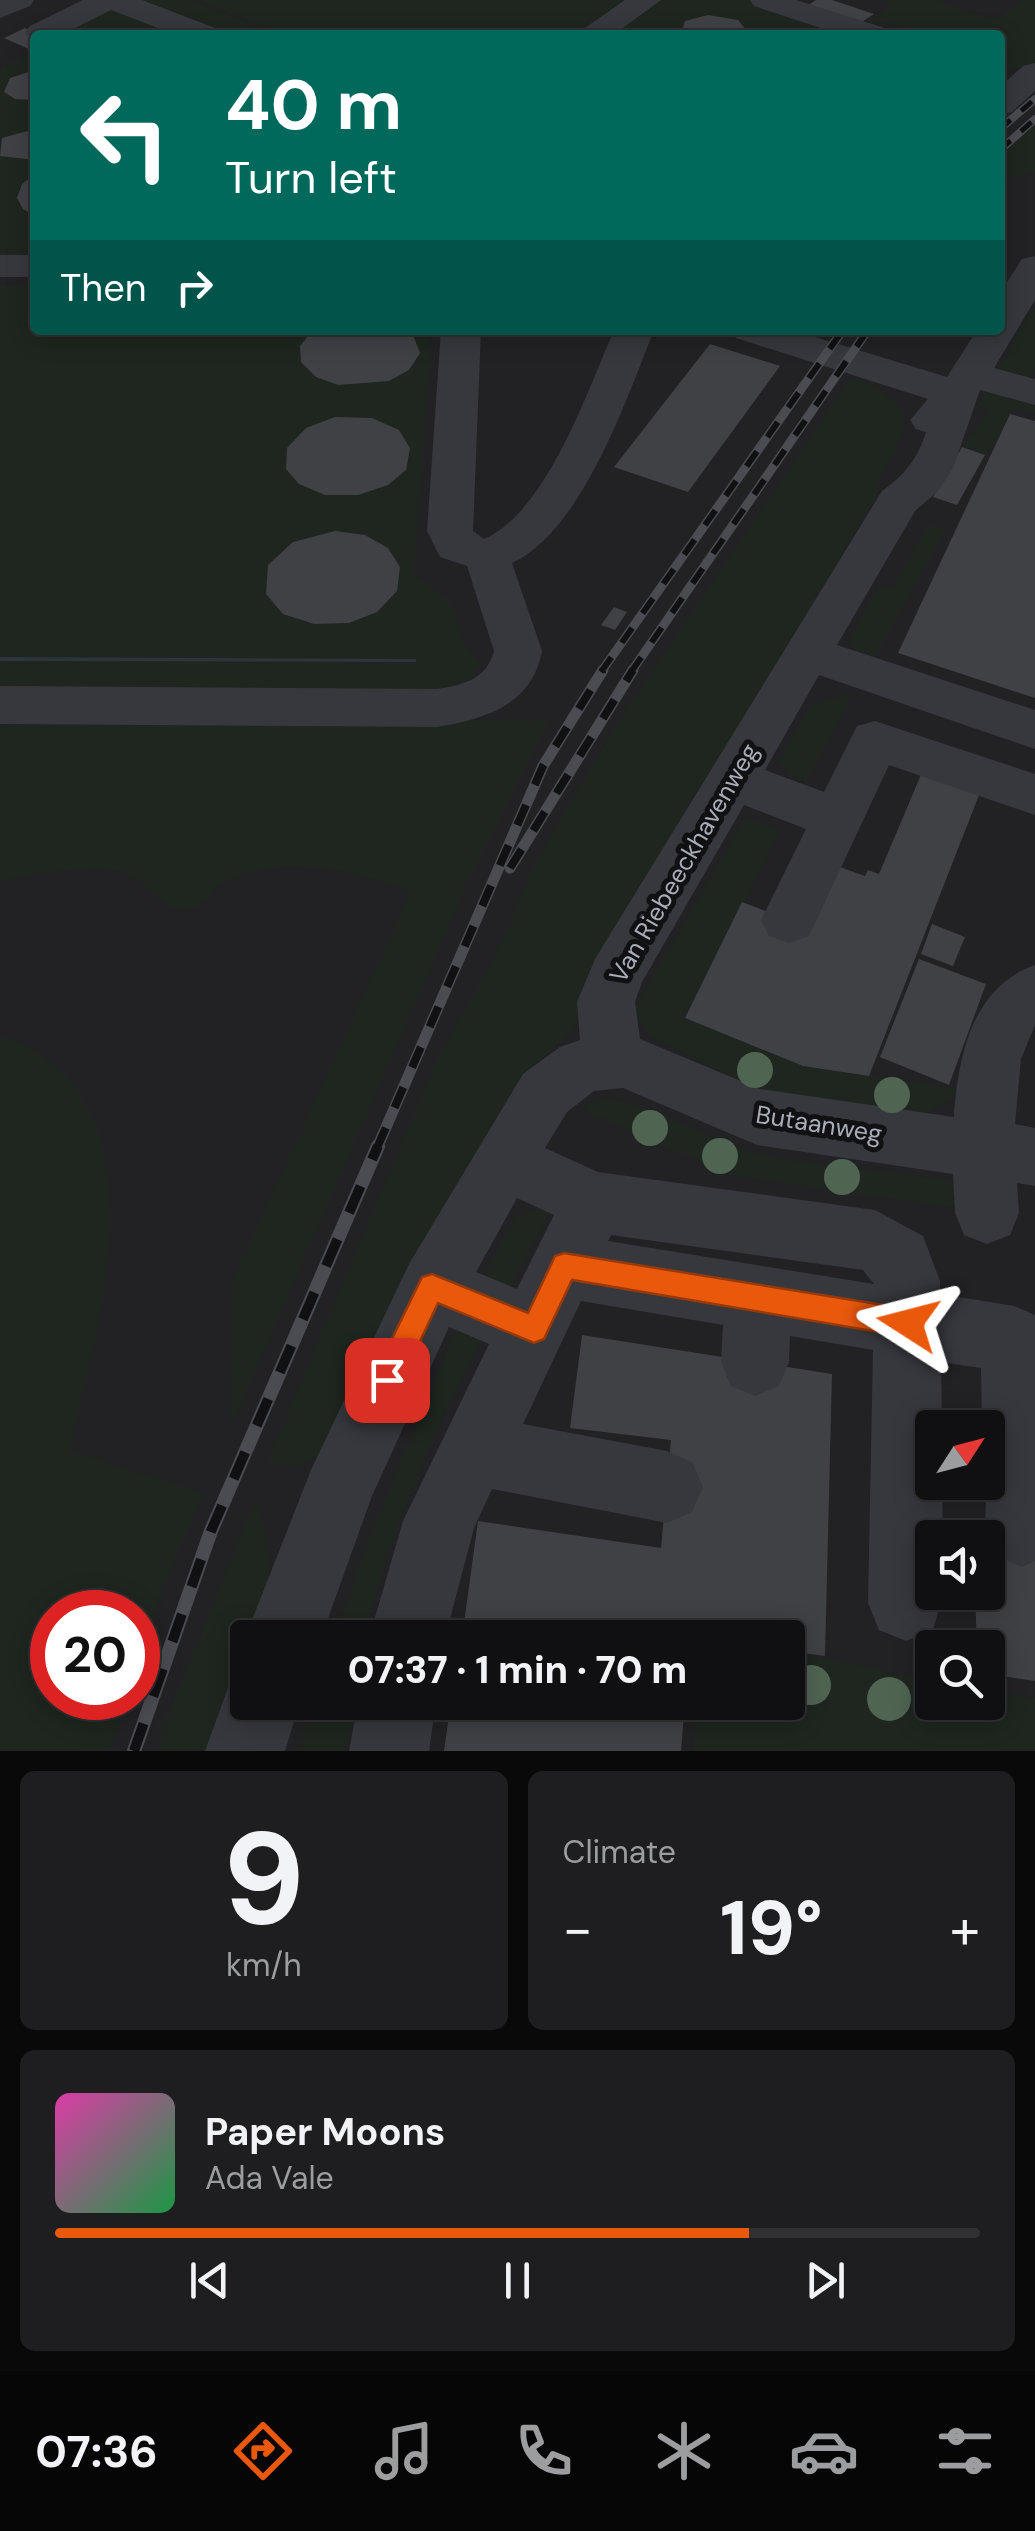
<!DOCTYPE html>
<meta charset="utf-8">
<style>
:root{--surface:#101012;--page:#1e1e20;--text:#f1f3f6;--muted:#9c9d9f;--line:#303032;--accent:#ea580c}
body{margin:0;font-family:"DM Sans",sans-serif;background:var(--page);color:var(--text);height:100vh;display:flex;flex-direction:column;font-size:38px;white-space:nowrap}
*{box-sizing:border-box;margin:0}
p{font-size:32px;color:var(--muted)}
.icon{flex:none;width:55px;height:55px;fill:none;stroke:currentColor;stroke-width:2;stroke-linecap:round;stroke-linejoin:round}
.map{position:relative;height:1751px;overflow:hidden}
.sheet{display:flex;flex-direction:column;gap:20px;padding:20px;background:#09090a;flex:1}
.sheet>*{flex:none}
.banner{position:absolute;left:30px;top:30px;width:975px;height:305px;border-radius:10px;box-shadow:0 5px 25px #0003,0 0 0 2px var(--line);background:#00695c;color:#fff;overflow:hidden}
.needle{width:65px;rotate:54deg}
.fabs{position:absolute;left:915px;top:1410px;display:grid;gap:20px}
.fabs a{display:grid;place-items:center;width:90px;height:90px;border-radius:10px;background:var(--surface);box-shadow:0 5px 25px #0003,0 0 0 2px var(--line);font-size:50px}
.speed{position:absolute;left:30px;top:1590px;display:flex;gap:20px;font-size:50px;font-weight:700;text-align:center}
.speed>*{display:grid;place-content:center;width:130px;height:130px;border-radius:50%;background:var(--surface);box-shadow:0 5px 25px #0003,0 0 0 2px var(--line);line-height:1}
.speed .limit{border:15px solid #d22;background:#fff;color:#111}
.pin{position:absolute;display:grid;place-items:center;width:85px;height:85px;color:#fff;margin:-42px;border-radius:20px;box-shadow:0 5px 15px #0006}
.me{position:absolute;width:110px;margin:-55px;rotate:279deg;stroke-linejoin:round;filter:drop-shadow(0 0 8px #0008)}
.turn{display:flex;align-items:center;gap:35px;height:210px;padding:0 30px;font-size:45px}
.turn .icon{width:130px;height:130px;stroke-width:2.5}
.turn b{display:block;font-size:70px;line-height:85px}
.then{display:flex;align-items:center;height:95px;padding:0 30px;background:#0003;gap:20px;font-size:38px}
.big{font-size:75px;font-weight:800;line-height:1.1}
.sheet .widget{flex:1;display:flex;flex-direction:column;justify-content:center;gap:15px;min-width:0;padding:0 35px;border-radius:15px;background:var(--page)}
.sheet .dial{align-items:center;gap:0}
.dial b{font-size:130px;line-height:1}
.song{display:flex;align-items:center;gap:30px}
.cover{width:120px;height:120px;border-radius:15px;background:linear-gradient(135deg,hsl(320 70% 55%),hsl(140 70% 35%))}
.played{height:10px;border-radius:5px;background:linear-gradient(90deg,var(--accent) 75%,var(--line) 75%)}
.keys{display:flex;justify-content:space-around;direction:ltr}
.heat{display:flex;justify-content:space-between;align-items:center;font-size:55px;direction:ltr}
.sheet .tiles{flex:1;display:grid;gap:20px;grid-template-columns:1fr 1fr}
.widget:last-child{grid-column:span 2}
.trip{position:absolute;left:230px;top:1620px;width:575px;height:100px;border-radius:10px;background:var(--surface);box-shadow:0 5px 25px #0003,0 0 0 2px var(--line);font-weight:800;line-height:100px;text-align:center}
.menu{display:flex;height:160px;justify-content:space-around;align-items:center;background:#060607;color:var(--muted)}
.menu .icon{width:70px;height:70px}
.menu .selected{color:var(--accent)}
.menu b{font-size:45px;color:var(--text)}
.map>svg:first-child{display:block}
.built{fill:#222225;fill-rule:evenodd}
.green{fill:#1e261f}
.water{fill:#2c353c}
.building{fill:#404145}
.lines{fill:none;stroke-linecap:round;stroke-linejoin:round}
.minor{fill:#37383d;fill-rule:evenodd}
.rail-far3-casing{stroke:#4a4c52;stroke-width:8}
.rail-far2-casing{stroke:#4a4c52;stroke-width:9}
.rail-far1-casing{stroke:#4a4c52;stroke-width:11}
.rail-casing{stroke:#4a4c52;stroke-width:14}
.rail-far3{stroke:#111113;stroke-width:5;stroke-dasharray:14;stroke-linecap:butt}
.rail-far2{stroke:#111113;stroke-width:6;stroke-dasharray:18;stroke-linecap:butt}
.rail-far1{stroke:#111113;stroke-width:8;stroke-dasharray:22;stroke-linecap:butt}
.rail{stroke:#111113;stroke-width:10;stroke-dasharray:29;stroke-linecap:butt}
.tree{fill:#506452}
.route{fill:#ea580c;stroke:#983908;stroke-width:2.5}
.labels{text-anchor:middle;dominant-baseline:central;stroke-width:10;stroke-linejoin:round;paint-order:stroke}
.street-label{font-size:25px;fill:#a8adb8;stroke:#111113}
</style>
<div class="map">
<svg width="1035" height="1751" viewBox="0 0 1035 1751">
<rect width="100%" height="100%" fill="#161618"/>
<path class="built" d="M 0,0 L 1035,0 L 1035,1751 L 0,1751 ZM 35,35 L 1000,35 L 1000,330 L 35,330 ZM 932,1428 L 988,1428 L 988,1482 L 932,1482 ZM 932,1538 L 988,1538 L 988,1592 L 932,1592 ZM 52,1612 L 138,1612 L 138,1698 L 52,1698 ZM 248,1638 L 788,1638 L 788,1702 L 248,1702 ZM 932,1648 L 988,1648 L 988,1702 L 932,1702 Z"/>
<g class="green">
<path d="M 131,0 L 190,0 L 278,35 L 217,35 Z"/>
<path d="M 197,0 L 639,0 L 582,35 L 285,35 Z"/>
<path d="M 655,0 L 753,0 L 862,35 L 600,35 Z"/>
<path d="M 881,0 L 933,0 L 997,20 L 1023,0 L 1035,0 L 1035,60 L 1024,67 L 1000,69 L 1000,35 L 931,35 L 872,20 L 892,4 Z"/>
<path d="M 108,6 L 191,35 L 62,35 Z"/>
<path d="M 35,51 L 35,260 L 0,260 L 0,67 Z"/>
<path d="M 1035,124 L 1035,173 L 1008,179 L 1001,202 L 1000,156 Z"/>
<path d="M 35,284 L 35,330 L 431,330 L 414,574 L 451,602 L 464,645 L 481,663 L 470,681 L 453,693 L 0,696 L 0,286 Z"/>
<path d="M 1035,306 L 1035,367 L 1029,379 L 997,370 Z"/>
<path d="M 852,377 C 925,406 908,427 877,483 L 879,492 L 726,751 L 571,1033 L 531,1069 L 321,1454 L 298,1466 L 267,1463 L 437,1060 L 493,961 L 536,862 L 619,721 Z"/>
<path d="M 987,387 L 1035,399 L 1035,413 L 1013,408 L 986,454 L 962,447 L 990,411 L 978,406 Z"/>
<path d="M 929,524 L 945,530 L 873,660 L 858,655 L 849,642 L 879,588 L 893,588 Z"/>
<path d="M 844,694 L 852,696 L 805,783 L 778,763 L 812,705 Z"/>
<path d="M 0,719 L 549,720 L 466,886 L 230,1428 L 233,1280 L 411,892 C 350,869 289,853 226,881 C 209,888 209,908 185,909 C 162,910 148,883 128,874 C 106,863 24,873 0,882 Z"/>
<path d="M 746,818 L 780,830 L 685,1018 L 803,1066 L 961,1089 L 959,1093 L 926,1114 L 763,1094 L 651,1036 L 633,1013 Z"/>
<path d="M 0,1035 C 172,1095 97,1320 70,1451 L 203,1493 L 167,1576 L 138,1665 L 138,1612 L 52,1612 L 52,1698 L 126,1698 L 110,1751 L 0,1751 Z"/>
<path d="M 603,1100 C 647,1098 703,1139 748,1151 C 812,1168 883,1170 948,1180 L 962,1194 L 963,1209 L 729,1175 L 599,1117 L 596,1120 L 585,1107 Z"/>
<path d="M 548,1205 L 552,1206 L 505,1295 L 492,1287 L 487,1272 L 516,1217 Z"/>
<path d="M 470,1330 L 484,1335 C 434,1430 387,1532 366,1637 L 334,1638 L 373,1530 L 455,1334 Z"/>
<path d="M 256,1499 L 267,1541 L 269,1583 L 211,1751 L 159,1751 L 172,1706 Z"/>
<path d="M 788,1651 L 932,1681 L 932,1702 L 988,1702 L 988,1690 L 1035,1698 L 1035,1751 L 693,1751 L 696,1703 L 788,1702 Z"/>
<path d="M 314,1703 L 354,1703 L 345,1751 L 299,1751 Z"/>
</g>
<path class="water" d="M 0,657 L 416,659 L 416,662 L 0,661 Z"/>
<g class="building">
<path d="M 816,0 L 832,0 L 874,14 L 860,23 L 807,6 Z"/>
<path d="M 708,15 L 738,20 L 750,35 L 681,35 L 685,21 Z"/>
<path d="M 25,28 L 35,33 L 31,50 L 4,38 Z"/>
<path d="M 35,70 L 35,100 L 15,99 L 4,92 L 10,78 Z"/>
<path d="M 35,129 L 35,160 L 0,156 L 2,138 Z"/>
<path d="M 35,174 L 35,216 L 23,209 L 17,198 L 22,184 Z"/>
<path d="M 313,330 L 411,330 L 420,353 L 409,370 L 389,381 L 338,385 L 316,377 L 301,362 L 300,346 Z"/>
<path d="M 710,344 L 780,366 L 688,492 L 614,467 Z"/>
<path d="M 1010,414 L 1035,421 L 1035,698 L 898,653 Z"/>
<path d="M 335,417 L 372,418 L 399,430 L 410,448 L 406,470 L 388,485 L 358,495 L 325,495 L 299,484 L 286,469 L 287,448 L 306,428 Z"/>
<path d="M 962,447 L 985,455 L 957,505 L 933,497 Z"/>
<path d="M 335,531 L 365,535 L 388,548 L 400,567 L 397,591 L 377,612 L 349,623 L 314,624 L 283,614 L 266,594 L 268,565 L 293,542 Z"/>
<path d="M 614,607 L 627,612 L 615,630 L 601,625 Z"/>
<path d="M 923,770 L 981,790 L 869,1076 L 803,1066 L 685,1018 L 742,902 L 797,923 L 826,862 L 865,876 L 868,870 L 879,874 Z"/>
<path d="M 932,924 L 965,937 L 953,966 L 921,954 Z"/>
<path d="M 919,959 L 986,984 L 949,1085 L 880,1057 Z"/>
<path d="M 582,1335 L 832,1374 L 825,1656 L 788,1651 L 788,1638 L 462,1638 L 478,1521 L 661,1548 L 671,1440 L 570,1428 Z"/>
<path d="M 973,1523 L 1035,1532 L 1035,1681 L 988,1674 L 988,1648 L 977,1648 L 975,1592 L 988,1592 L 988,1538 L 974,1538 Z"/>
<path d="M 451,1702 L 685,1702 L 681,1751 L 444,1751 Z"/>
</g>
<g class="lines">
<g class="minor">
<path d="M 0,0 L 34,0 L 30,6 L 0,18 Z"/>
<path d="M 83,0 L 142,0 L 215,28 L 220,35 L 176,35 L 111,10 L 61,35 L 35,35 L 35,41 L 25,33 L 30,26 Z"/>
<path d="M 625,0 L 661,0 L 613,35 L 575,35 Z"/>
<path d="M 750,0 L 796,0 L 885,28 L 890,35 L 842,35 L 754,6 Z"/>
<path d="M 1035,63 L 1035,91 L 1012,112 L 1000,115 L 1000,87 L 1023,66 Z"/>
<rect x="0" y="255" width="35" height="22"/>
<path d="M 1035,256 L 1035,300 L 994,368 L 1035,379 L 1035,405 L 980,390 L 953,468 L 938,491 L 915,511 L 837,645 L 1035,710 L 1035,749 L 819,675 L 765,770 L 824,792 L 857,726 L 875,721 L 1035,774 L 1035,815 L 889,765 L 809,936 L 789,943 L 769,936 L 761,920 L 806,829 L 744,805 L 642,982 L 635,1002 L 640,1039 L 760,1089 L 954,1117 C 958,1056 972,987 1035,965 L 1035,1025 L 1021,1059 L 1015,1124 L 1035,1128 L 1035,1186 L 1017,1183 L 1019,1213 L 1010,1235 L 987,1244 L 964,1235 L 955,1213 L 953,1174 L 757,1145 L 623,1088 L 594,1091 L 567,1112 L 545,1148 L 598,1172 L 875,1210 L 923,1236 L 940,1281 L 940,1294 L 1014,1306 L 1035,1315 L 1035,1561 L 1022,1567 L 996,1556 L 985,1530 L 988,1428 L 982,1428 L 981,1368 L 941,1362 L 942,1428 L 932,1428 L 932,1482 L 942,1482 L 943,1538 L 932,1538 L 932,1592 L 944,1592 L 933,1630 L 906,1641 L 879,1630 L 868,1603 L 873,1350 L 790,1336 L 789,1362 L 779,1386 L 755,1396 L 731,1386 L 721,1362 L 723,1325 L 581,1301 L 523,1424 L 667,1451 L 692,1462 L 703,1487 L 692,1512 L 667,1523 L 492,1489 L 474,1528 L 445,1638 L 369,1638 L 403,1521 L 489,1344 L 449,1327 L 372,1496 L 321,1638 L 248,1638 L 248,1644 L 245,1638 L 311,1470 L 409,1264 L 523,1074 L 560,1047 L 580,1040 L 577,1002 L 595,959 L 882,491 C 905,475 918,458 926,432 L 916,429 L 910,420 L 928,399 L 736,338 L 730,330 L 792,330 L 947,377 L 977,330 L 1000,330 L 1000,293 L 1022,259 ZM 517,1198 L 554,1215 L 517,1289 L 476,1272 ZM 611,1235 L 863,1270 L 874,1284 L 608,1241 Z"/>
<path d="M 441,330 L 481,330 L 473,531 L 484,539 C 547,512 588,389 614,330 L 654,330 C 627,398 582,531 512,563 L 542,651 C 532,705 485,719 437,727 L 0,724 L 0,686 L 437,689 C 463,685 487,679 494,651 L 467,566 L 440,557 L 427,531 Z"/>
<path d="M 248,1669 L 248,1702 L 300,1702 L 285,1751 L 205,1751 L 233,1674 Z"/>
<path d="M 358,1702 L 436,1702 L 429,1751 L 349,1751 Z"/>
</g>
<defs>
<g id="rail-far3">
<path d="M 1000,129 L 1035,99"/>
<path d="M 1000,150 L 1035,119"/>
</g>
<g id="rail-far2">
<path d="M 601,672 L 843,330"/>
<path d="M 631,672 L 868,330"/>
</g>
<g id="rail-far1">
<path d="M 510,868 L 633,670"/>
<path d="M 377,1148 L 543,766 L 603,670"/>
</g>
<path id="rail" d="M 134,1751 L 211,1531 L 378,1146"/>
</defs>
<use href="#rail-far3" class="rail-far3-casing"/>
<use href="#rail-far2" class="rail-far2-casing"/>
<use href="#rail-far1" class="rail-far1-casing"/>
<use href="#rail" class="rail-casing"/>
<use href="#rail-far3" class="rail-far3"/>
<use href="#rail-far2" class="rail-far2"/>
<use href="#rail-far1" class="rail-far1"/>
<use href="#rail" class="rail"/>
</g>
<g class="tree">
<circle cx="755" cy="1070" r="18"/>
<circle cx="892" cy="1095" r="18"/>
<circle cx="650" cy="1128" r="18"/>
<circle cx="720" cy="1156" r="18"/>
<circle cx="842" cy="1177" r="18"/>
<circle cx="811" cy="1685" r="20"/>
<circle cx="889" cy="1699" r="22"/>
</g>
<path class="route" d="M 564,1253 L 908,1309 L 918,1313 L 922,1323 L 918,1333 L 908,1337 L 572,1280 L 544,1339 L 534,1343 L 438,1303 L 397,1390 L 387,1394 L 377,1390 L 372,1380 L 422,1277 L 432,1274 L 528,1313 L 555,1256 Z"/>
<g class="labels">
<g class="street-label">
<text transform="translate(684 863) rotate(-60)">Van Riebeeckhavenweg</text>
<text transform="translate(819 1124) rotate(9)">Butaanweg</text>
</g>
</g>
</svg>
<div class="fabs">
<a><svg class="needle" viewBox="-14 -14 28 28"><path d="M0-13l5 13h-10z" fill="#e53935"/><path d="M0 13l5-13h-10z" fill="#9c9d9f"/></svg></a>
<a><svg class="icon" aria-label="sound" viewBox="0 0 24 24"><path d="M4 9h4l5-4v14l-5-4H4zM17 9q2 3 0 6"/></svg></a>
<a><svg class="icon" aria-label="search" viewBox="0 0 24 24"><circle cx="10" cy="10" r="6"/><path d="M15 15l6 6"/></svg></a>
</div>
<div class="speed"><div class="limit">20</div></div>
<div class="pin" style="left:387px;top:1380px;background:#d93025"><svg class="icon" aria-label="arrive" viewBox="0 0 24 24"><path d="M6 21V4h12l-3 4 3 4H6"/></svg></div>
<svg class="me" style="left:908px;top:1323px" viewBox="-20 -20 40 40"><path d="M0-17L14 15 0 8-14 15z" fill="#ea580c" stroke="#fff" stroke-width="4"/></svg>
<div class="trip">07:37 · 1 min · 70 m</div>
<div class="banner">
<div class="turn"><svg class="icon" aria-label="left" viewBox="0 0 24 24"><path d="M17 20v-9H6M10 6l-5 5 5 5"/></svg><div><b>40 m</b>Turn left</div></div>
<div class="then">Then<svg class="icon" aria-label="right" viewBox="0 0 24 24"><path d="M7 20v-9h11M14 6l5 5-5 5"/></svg></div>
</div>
</div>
<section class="sheet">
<div class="tiles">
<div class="widget dial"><b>9</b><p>km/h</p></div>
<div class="widget"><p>Climate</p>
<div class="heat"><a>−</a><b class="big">19°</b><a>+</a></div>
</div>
<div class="widget">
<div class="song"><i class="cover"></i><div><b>Paper Moons</b><p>Ada Vale</p></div></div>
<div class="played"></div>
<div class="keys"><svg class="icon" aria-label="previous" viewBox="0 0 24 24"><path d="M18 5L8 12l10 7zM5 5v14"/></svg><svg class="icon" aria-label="pause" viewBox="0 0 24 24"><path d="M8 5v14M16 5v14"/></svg><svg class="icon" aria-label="next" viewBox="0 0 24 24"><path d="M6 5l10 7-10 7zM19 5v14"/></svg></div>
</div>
</div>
</section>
<nav class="menu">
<b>07:36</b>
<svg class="icon selected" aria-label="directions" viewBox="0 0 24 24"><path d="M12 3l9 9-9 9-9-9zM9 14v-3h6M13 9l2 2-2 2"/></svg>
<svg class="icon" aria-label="music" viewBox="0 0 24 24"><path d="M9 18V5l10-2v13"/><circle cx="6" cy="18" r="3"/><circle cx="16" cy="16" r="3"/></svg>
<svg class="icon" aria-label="phone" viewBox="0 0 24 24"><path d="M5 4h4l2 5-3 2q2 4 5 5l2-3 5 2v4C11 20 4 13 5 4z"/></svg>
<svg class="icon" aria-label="climate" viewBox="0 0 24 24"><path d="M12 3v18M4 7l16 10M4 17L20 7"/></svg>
<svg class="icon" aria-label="car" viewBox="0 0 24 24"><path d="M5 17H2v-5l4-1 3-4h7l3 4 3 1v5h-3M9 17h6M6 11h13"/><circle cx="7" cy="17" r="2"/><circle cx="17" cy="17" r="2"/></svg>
<svg class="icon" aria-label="filters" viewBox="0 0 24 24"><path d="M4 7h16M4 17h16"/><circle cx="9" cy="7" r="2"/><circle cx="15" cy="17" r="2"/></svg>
</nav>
